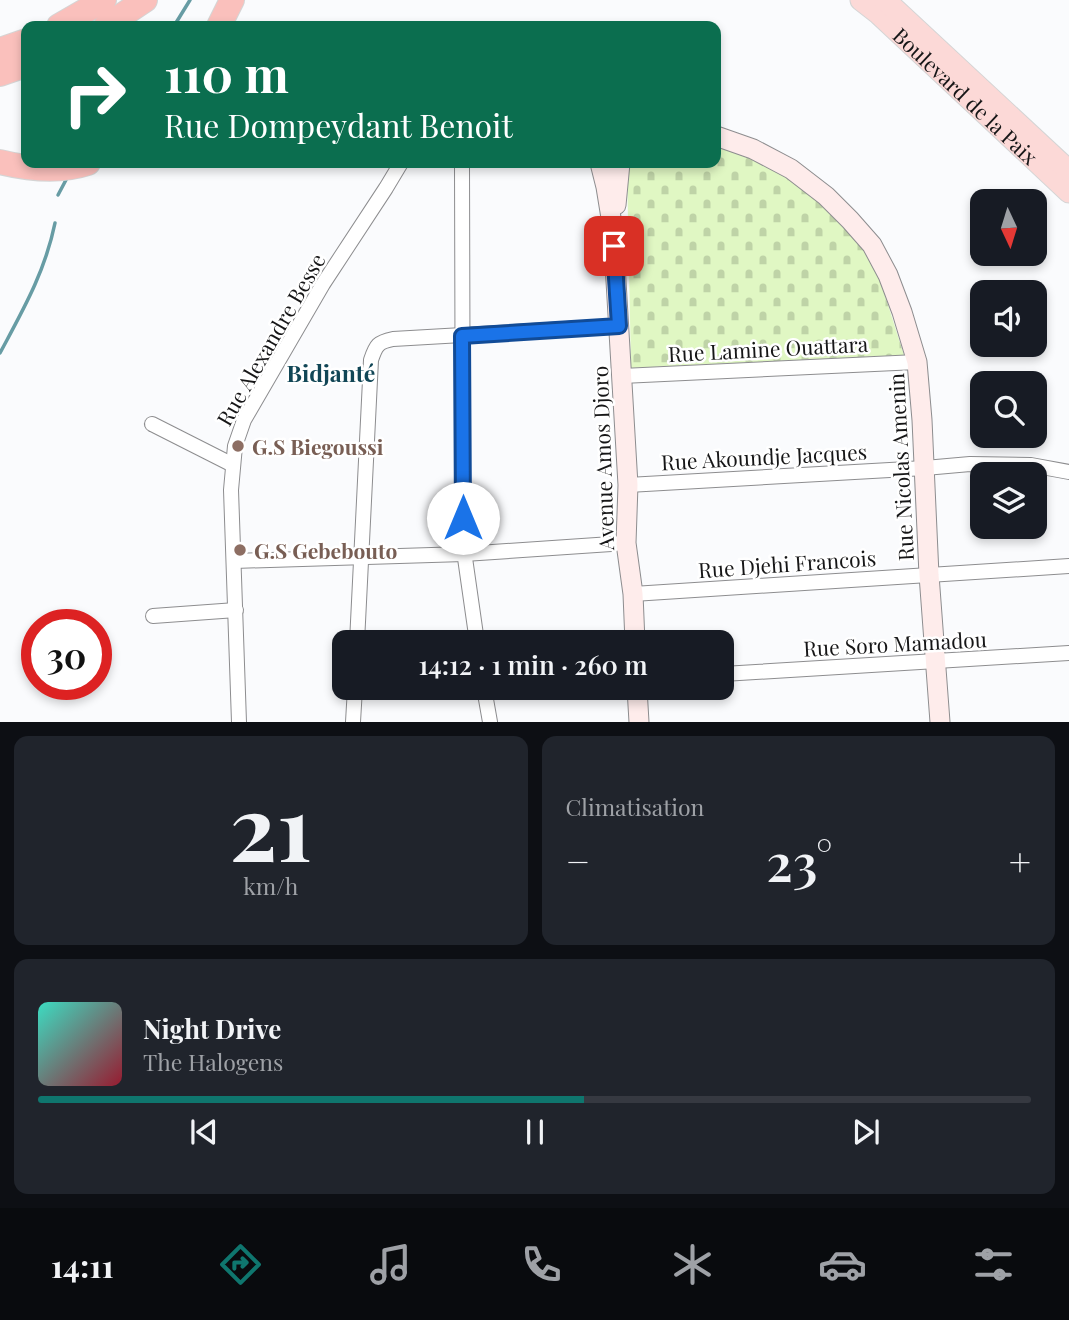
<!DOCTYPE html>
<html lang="fr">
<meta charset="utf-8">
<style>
:root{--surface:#171b24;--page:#20242c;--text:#f1f3f6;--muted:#9ea1a6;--line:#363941;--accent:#0f766e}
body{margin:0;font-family:"Playfair Display",serif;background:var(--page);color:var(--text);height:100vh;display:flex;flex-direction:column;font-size:26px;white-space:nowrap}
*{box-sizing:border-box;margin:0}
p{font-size:23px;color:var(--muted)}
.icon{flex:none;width:38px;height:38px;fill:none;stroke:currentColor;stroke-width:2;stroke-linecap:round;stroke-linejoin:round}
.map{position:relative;height:722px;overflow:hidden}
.panel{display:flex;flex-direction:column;gap:14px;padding:14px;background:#0d0f14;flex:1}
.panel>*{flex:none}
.banner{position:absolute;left:21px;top:21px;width:700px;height:147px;border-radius:14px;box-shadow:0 4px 10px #0003;background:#0b6e4f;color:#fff;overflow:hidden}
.needle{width:46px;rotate:176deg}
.buttons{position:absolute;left:970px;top:189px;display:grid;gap:14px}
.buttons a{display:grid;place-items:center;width:77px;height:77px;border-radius:14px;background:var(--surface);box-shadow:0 4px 10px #0003;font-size:35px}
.speed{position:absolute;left:21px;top:609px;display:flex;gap:14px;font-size:35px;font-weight:700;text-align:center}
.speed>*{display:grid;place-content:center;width:91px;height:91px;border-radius:50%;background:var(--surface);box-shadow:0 4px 10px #0003;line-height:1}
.speed .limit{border:10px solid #d22;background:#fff;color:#111}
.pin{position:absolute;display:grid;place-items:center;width:60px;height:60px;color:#fff;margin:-30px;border-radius:14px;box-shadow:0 4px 10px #0006}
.me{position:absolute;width:77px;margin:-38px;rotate:0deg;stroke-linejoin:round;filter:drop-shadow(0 0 5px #0008)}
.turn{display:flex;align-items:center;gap:24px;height:147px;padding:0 28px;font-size:32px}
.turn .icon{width:91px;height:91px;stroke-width:2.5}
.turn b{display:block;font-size:49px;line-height:60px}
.big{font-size:52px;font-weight:600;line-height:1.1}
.panel .card{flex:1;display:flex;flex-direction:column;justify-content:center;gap:10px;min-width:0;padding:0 24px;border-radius:14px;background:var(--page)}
.panel .dial{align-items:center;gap:0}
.dial b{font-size:91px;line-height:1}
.song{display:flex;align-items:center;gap:21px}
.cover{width:84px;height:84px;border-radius:10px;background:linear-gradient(135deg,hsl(170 70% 55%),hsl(350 70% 35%))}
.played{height:7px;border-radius:4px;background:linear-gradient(90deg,var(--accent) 55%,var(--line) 55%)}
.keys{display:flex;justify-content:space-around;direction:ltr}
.heat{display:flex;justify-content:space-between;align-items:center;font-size:38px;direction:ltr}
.panel .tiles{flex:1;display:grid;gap:14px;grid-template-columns:1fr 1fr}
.card:last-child{grid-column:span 2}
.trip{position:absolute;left:332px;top:630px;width:402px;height:70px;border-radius:14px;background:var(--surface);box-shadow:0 4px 10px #0003;font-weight:600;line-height:70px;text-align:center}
.tab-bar{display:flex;height:112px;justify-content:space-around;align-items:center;background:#090b0e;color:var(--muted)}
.tab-bar .icon{width:49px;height:49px}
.tab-bar .on{color:var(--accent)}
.tab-bar b{font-size:32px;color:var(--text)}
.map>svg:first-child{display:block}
.cemetery{fill:url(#cemetery-stones)}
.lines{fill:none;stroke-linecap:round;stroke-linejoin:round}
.stream{stroke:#679ca4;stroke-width:3.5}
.street-casing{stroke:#8d8d8f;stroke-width:16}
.secondary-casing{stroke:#8d8d8f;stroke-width:21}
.primary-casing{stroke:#d5d5d5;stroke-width:23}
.highway-casing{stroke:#d5d5d5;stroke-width:26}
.street{stroke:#fff;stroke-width:14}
.secondary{stroke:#feeceb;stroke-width:19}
.primary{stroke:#fcd9d7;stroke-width:21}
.highway{stroke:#fac0bc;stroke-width:24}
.route-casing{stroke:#114b97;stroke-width:18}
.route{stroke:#1a73e8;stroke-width:12}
.education-dot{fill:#8d6e63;stroke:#fff;stroke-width:2.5}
.labels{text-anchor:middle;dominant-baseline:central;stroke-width:5;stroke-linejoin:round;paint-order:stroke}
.street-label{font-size:21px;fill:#161617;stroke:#fff}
.education-label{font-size:21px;font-weight:bold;fill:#785e54;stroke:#fff;text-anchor:start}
.neighbourhood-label{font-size:23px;font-weight:bold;fill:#114656;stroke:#fff}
</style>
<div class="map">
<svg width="1069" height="722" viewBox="0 0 1069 722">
<defs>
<pattern id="cemetery-stones" width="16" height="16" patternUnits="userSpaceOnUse" patternTransform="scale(1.75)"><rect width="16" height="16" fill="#e0f7c3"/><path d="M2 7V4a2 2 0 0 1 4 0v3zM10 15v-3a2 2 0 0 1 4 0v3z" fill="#bfd3a7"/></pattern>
</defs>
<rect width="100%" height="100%" fill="#fafbfd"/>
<path class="cemetery" d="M 716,147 L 769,163 L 826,200 L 876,267 L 904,355 L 631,368 L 627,171 L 632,163 L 716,163 Z"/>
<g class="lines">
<g class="stream">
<path d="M 174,26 L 190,0"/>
<path d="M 58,195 L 67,178"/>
<path d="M 0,353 C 23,310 45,272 55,223"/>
</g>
<defs>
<g id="street">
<path d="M 462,163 L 463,544 L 477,642"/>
<path d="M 622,376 L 917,362"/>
<path d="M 152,424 L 233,465"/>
<path d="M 628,485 L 925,468 L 970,464 L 1031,465 L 1069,472"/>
<path d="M 234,561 L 464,554 L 626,543"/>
<path d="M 633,594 L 1069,566"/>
<path d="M 153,616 L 236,610"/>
<path d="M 357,642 L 371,360 C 376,345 378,342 393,339 L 619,326"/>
<path d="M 723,674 L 1069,653"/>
<path d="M 484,688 L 490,722"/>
<path d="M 239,722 L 231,490 L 235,446 L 244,420 L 323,284 L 386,188 L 401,163"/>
<path d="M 353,722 L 355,688"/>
</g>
<g id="secondary">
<path d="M 716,136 L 753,149 L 791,169 L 826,196 L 850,220 L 872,245 L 888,275 L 902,312 L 917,362 L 922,420 L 929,575 L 940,722"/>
<path d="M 600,163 L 606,187 L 613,230 L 628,485 L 626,543 L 633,594 L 635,642"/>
<path d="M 616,205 L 620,163"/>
<path d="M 637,688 L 639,722"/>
</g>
<g id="primary">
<path id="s1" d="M 861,0 L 879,14 L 1069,192"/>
<path d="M 885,0 L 1069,171"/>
</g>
<g id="highway">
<path d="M 59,26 L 104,0"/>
<path d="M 106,26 L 145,0"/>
<path d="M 219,26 L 232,0"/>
<path d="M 0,50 L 26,41"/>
<path d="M 0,74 L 26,65"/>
<path d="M 0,162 C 28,169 61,172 88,163"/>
</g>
</defs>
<use href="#street" class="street-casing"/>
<use href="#secondary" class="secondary-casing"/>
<use href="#primary" class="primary-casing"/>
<use href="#highway" class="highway-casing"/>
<use href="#street" class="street"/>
<use href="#secondary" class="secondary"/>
<use href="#primary" class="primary"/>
<use href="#highway" class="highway"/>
</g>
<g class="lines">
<defs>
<path id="route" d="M 463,518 L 462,336 L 619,326 L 614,246"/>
</defs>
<use href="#route" class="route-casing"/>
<use href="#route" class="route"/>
</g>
<g class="education-dot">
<circle cx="238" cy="446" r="7"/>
<circle cx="240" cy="550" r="7"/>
</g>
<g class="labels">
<g class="street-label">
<text stroke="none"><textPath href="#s1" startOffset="142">Boulevard de la Paix</textPath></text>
<text transform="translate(270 339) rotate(-60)">Rue Alexandre Besse</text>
<text transform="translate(768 348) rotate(-3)">Rue Lamine Ouattara</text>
<text transform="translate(764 456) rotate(-3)">Rue Akoundje Jacques</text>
<text transform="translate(602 458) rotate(-92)">Avenue Amos Djoro</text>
<text transform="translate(900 467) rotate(-93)">Rue Nicolas Amenin</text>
<text transform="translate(787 563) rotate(-4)">Rue Djehi Francois</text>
<text transform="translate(895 643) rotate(-3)">Rue Soro Mamadou</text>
</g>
<g class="education-label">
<text x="252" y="446">G.S Biegoussi</text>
<text x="254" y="550">G.S Gebebouto</text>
</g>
<g class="neighbourhood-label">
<text x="331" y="372">Bidjanté</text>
</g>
</g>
</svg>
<div class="buttons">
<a><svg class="needle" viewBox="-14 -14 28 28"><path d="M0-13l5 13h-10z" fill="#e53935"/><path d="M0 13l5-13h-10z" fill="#9ea1a6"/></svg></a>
<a><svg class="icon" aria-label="sound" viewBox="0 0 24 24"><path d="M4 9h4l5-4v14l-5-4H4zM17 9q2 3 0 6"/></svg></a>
<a><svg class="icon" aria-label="search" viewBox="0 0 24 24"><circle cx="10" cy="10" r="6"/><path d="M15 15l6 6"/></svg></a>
<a><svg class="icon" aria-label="layers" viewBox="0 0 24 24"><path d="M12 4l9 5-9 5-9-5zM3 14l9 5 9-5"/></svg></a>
</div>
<div class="speed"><div class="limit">30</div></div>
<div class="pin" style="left:614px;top:246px;background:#d93025"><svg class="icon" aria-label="arrive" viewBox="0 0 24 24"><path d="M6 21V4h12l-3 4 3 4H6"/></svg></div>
<svg class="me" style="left:463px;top:518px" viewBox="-20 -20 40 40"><circle r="19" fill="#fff"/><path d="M0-13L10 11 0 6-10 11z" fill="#1a73e8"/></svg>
<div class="trip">14:12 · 1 min · 260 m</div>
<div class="banner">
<div class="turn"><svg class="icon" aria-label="right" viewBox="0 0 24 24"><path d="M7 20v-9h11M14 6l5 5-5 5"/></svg><div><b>110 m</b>Rue Dompeydant Benoit</div></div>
</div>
</div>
<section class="panel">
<div class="tiles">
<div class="card dial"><b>21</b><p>km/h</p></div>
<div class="card"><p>Climatisation</p>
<div class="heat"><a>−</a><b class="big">23°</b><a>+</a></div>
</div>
<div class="card">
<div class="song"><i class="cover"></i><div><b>Night Drive</b><p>The Halogens</p></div></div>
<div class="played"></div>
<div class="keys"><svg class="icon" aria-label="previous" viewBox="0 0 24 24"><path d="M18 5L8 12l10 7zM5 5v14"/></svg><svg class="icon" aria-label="pause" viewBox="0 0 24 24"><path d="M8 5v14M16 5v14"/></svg><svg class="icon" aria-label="next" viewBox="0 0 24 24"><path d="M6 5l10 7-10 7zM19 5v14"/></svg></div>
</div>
</div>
</section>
<nav class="tab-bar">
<b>14:11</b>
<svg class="icon on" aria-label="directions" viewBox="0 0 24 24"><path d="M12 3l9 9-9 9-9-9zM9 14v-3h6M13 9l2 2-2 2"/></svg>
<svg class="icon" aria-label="music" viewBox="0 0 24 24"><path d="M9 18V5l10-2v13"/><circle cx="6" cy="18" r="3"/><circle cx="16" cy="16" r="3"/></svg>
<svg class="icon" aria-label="phone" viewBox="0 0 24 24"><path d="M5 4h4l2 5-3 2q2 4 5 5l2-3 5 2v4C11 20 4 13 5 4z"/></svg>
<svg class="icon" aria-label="climate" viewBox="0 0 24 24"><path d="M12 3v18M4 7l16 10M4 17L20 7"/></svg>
<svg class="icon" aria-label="car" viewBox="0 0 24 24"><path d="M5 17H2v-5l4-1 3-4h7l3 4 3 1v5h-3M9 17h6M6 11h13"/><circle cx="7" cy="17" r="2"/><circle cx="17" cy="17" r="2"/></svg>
<svg class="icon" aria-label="filters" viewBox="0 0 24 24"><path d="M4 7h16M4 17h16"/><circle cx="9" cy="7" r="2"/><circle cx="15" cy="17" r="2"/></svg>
</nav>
